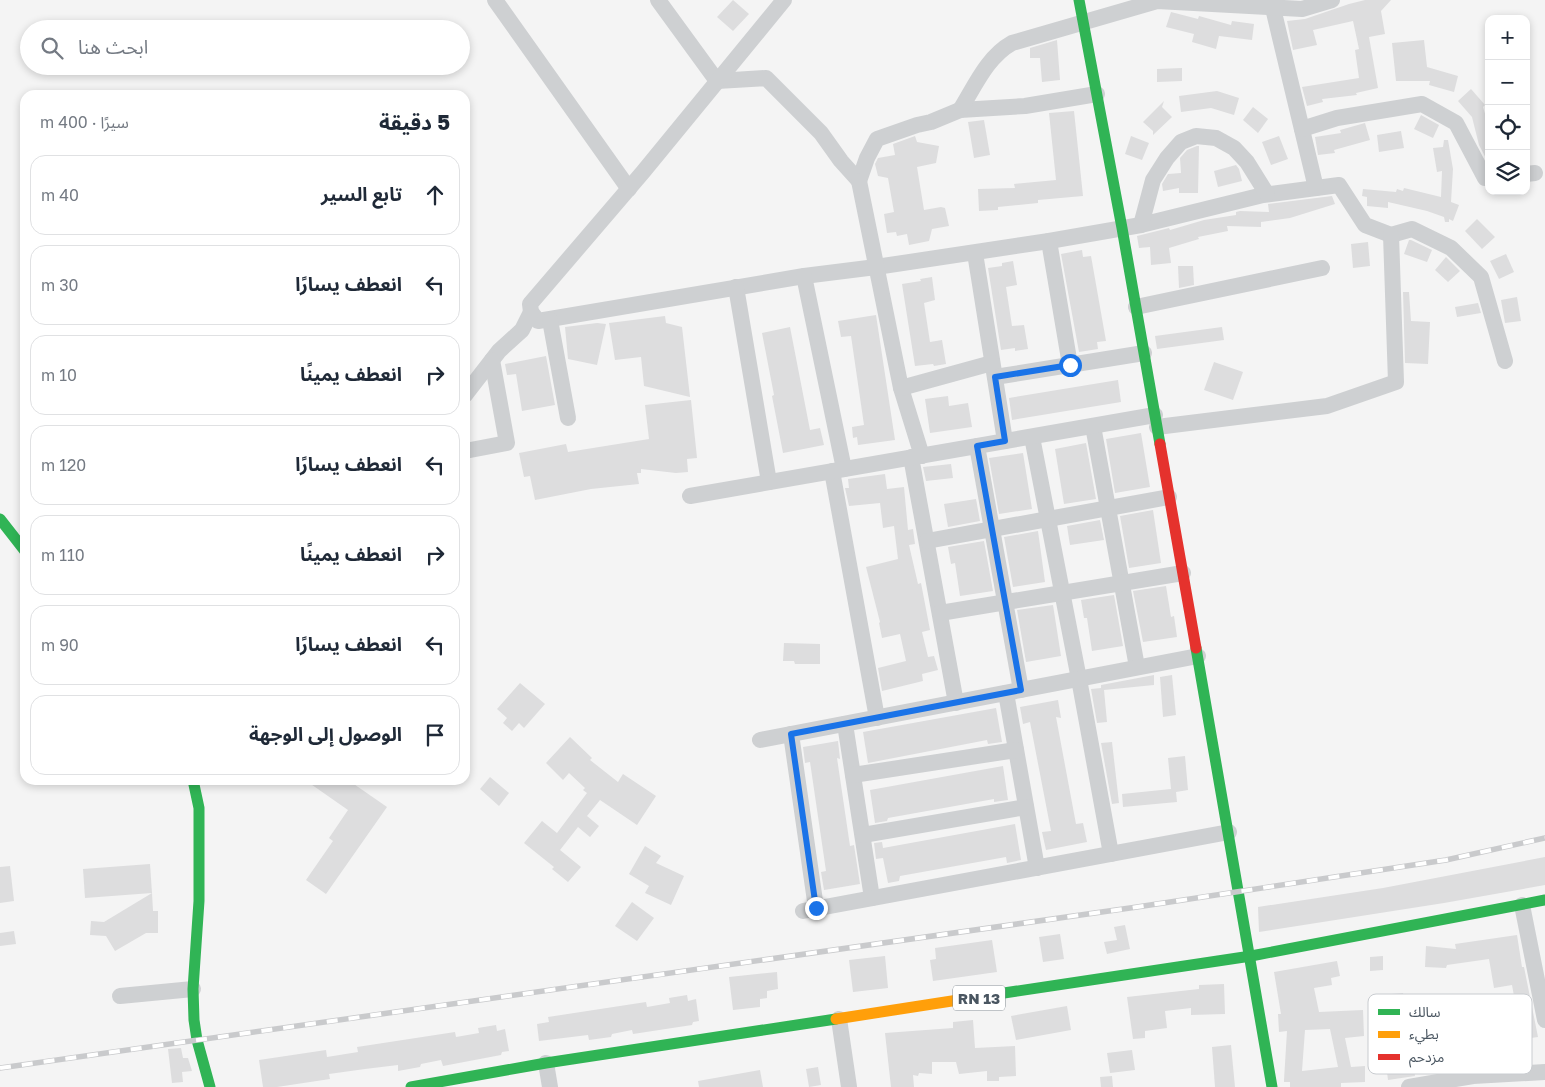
<!DOCTYPE html>
<html lang="ar">
<meta charset="utf-8">
<style>
:root{--surface:#fff;--page:#f6f6f7;--text:#1f2937;--muted:#747a83;--line:#e0e1e3}
body{margin:0;font-family:"Golos Text","Noto Sans Arabic",sans-serif;background:var(--page);color:var(--text);direction:rtl}
.controls{position:absolute;right:15px;top:15px;display:grid;overflow:hidden;border-radius:10px;box-shadow:0 2px 8px #0003}
.controls button{width:45px;height:45px;display:grid;place-items:center;padding:0;border:0;border-bottom:1px solid var(--line);background:var(--surface);color:var(--text);font:25px sans-serif}
.stop{position:absolute;width:15px;height:15px;margin:-11px;border:4px solid #1a73e8;border-radius:50%;background:#fff}
.stop.end{background:#1a73e8;border-color:#fff;box-shadow:0 1px 5px #0008}
.list{margin:0;padding:0;list-style:none}
h2{display:flex;justify-content:space-between;align-items:center;height:65px;margin:0;padding:0 20px;font-size:21px}
h2 small{font-size:16px;font-weight:400;color:var(--muted)}
.list li{display:grid;grid-template-columns:32px 1fr auto;gap:15px;align-items:center;box-sizing:border-box;height:80px;margin:0 10px 10px;padding:0 10px;border:1px solid var(--line);border-radius:15px}
.list b{display:block;font-size:19px;white-space:nowrap}
.list em{font-size:16px;font-style:normal;color:var(--muted)}
.icon{flex:none;width:28px;height:28px;fill:none;stroke:currentColor;stroke-width:2;stroke-linecap:round;stroke-linejoin:round}
.map{position:relative;flex:none;width:1545px;height:1087px;overflow:hidden;direction:ltr}
.search{position:absolute;background:var(--surface);box-shadow:0 2px 8px #0003;left:20px;top:20px;width:450px;height:55px;display:flex;align-items:center;gap:12px;box-sizing:border-box;padding:0 18px;border-radius:28px;color:var(--muted);font-size:19px}
.panel{position:absolute;background:var(--surface);box-shadow:0 2px 8px #0003;left:20px;top:90px;width:450px;height:695px;border-radius:15px;direction:rtl}
.map>svg:first-child{display:block}
.building{fill:#ddddde;fill-rule:evenodd}
.lines{fill:none;stroke-linecap:round;stroke-linejoin:round}
.street{stroke:#ced0d2;stroke-width:16}
.fast{stroke:#30b455;stroke-width:11}
.slow{stroke:#ff9f0a;stroke-width:11}
.jam{stroke:#e5322d;stroke-width:11}
.rail-casing{stroke:#c9cacc;stroke-width:5.5}
.rail{stroke:#fff;stroke-width:4;stroke-dasharray:11;stroke-linecap:butt}
.route{stroke:#1a73e8;stroke-width:6}
.labels{text-anchor:middle;dominant-baseline:central;stroke-width:4.5;stroke-linejoin:round;paint-order:stroke}
.shield{fill:#fff;stroke:#808990;stroke-width:1}
.shield-label{font-size:15px;font-weight:bold;fill:#4a5661}
.key{fill:#fff;stroke:#c9ccd0;stroke-width:1}
.key-label{font-size:14px;fill:#4a5661}
</style>
<div class="map">
<svg width="1545" height="1087" viewBox="0 0 1545 1087">
<rect width="100%" height="100%" fill="#f4f4f4"/>
<g class="building">
<path d="M733,0L749,14L733,31L717,17Z"/>
<path d="M1365,0H1391L1381,11L1385,34L1369,37L1378,88L1356,93L1357,95L1322,99L1323,102L1307,106L1302,87L1359,78L1355,50L1359,49L1353,21L1313,30L1317,45L1293,50L1287,21L1305,19L1349,4Z"/>
<path d="M1171,12L1198,19L1199,16L1231,25L1232,21L1254,24L1252,40L1219,36L1216,49L1192,42L1194,34L1166,27Z"/>
<path d="M1057,40L1060,80L1042,82L1040,58H1030V48Z"/>
<path d="M1424,40L1427,67L1458,76L1454,92L1429,85L1430,81H1396L1392,43Z"/>
<path d="M1182,68V81L1157,82V69Z"/>
<path d="M1471,89L1485,105L1483,107L1489,127V164L1479,145L1472,117L1458,101Z"/>
<path d="M1217,91L1239,98L1234,115L1211,108L1181,112L1179,96Z"/>
<path d="M1164,101L1162,107L1172,117L1153,135V131L1143,122Z"/>
<path d="M1253,107L1268,119L1258,133L1243,120Z"/>
<path d="M1074,111L1083,196L1038,200V203L998,207V210L979,211L978,189L1015,188L1014,184L1056,180L1049,113Z"/>
<path d="M1421,115L1439,125L1433,138L1414,129Z"/>
<path d="M984,120L990,155L974,158L968,122Z"/>
<path d="M1365,123L1370,140L1334,150L1335,153L1318,155L1315,137L1341,133L1340,130Z"/>
<path d="M1401,131L1404,148L1379,152L1377,135Z"/>
<path d="M915,136L917,142L939,146L936,163L917,167L924,210L941,207L945,208L949,226L932,229L929,241L909,245L907,234L897,236L896,232L887,233L884,214L894,212L888,178L878,176L875,164L878,158L895,155L893,144Z"/>
<path d="M1131,136L1149,143L1142,160L1125,154Z"/>
<path d="M1279,136L1288,159L1271,165L1262,142Z"/>
<path d="M1444,140H1448L1453,169L1451,202L1459,205L1453,221L1449,219V222H1445L1444,217L1427,211L1388,202V208L1367,206V197L1362,196L1363,189L1396,192L1397,189L1403,191L1404,188L1441,197L1442,171L1437,172L1433,148L1443,147Z"/>
<path d="M1197,146H1199L1198,193H1179V188L1163,191L1162,184L1168,174L1181,173L1180,158L1187,150Z"/>
<path d="M1236,165L1239,169L1242,181L1218,187L1214,171Z"/>
<path d="M1332,196L1335,204L1290,218L1261,222V227L1227,226L1228,231L1198,237L1199,239L1169,248L1171,263L1151,265L1150,247L1139,248L1137,236L1169,228L1170,230L1204,220L1236,215V212L1240,211L1269,212L1268,204Z"/>
<path d="M1477,219L1495,237L1482,249L1465,231Z"/>
<path d="M1409,240H1411L1432,250L1427,262L1404,254Z"/>
<path d="M1368,242L1370,266L1353,268L1351,244Z"/>
<path d="M1082,250L1083,257L1091,256L1106,341L1097,342L1098,349L1079,352L1061,254Z"/>
<path d="M1506,254L1514,272L1499,279L1490,261Z"/>
<path d="M1446,257L1460,271L1448,282L1435,270Z"/>
<path d="M1013,261L1017,285L1006,287L1012,326L1024,325L1028,349L1015,351V348L1001,350L988,268L1002,266V263Z"/>
<path d="M1178,266H1193L1194,285L1179,288Z"/>
<path d="M932,277L935,300L924,303L930,342L942,340L946,364L934,366L933,364L915,366L902,284L921,281L920,279Z"/>
<path d="M1403,292H1409L1411,321L1430,322L1428,364L1405,363Z"/>
<path d="M1517,297L1521,321L1505,323L1501,300Z"/>
<path d="M1478,303L1481,313L1457,317L1455,307Z"/>
<path d="M876,315L895,440L858,445L857,437L853,438L852,427L864,425L851,336L841,337L838,321Z"/>
<path d="M665,316L666,323L682,327L690,397L644,386L641,357L615,360L609,323Z"/>
<path d="M597,323L606,324L597,365L568,359L565,327Z"/>
<path d="M790,327L810,430L820,428L824,445L783,453L772,396L774,395L762,333Z"/>
<path d="M1222,327L1224,340L1157,349L1155,336Z"/>
<path d="M546,356L555,405L522,411L516,374L507,375L505,364Z"/>
<path d="M1214,362L1243,372L1233,400L1204,390Z"/>
<path d="M1118,380L1121,402L1012,420L1009,398Z"/>
<path d="M948,396L949,406L968,403L972,427L930,433L925,399Z"/>
<path d="M691,400L697,458L687,459L688,472L676,473L641,469V473H637L639,484L591,489L535,500L530,476L524,477L519,453L566,444L568,452L649,439L645,405Z"/>
<path d="M1141,433L1150,487L1115,493L1106,439Z"/>
<path d="M1086,443L1096,499L1064,504L1055,449Z"/>
<path d="M1023,453L1032,509L999,514L989,458Z"/>
<path d="M951,464L953,478L926,481L923,467Z"/>
<path d="M885,474L887,489L904,487L908,530L913,529L915,544L909,545L918,584L921,583L930,630L922,632L928,657L934,656L938,670L922,674L923,681L882,691L878,668L906,661L900,634L882,638L879,623L880,622L866,567L898,559L894,526L883,528L880,503L849,506L845,488H849L848,479Z"/>
<path d="M976,499L980,521L948,527L944,504Z"/>
<path d="M1153,510L1161,563L1129,568L1120,516Z"/>
<path d="M1100,520L1104,540L1070,545L1067,526Z"/>
<path d="M1038,531L1045,582L1013,587L1004,537Z"/>
<path d="M984,541L993,591L960,596L955,563L951,564L948,547Z"/>
<path d="M1166,586L1171,617L1174,616L1177,637L1143,642L1133,591Z"/>
<path d="M1114,595L1123,646L1092,651L1087,618H1084L1081,600Z"/>
<path d="M1053,605L1061,656L1026,662L1017,610Z"/>
<path d="M784,643L820,644V664H795L794,661H783Z"/>
<path d="M1154,675V685L1104,690L1107,722L1097,723L1091,689L1101,688V685Z"/>
<path d="M1172,675L1176,715L1163,717L1160,677Z"/>
<path d="M520,683L545,704L524,728L519,723L512,731L503,723L507,718L497,709Z"/>
<path d="M1058,700L1061,718L1056,717L1076,824L1083,823L1087,842L1046,850L1042,832L1051,831L1030,722L1023,724L1020,707Z"/>
<path d="M996,708L1002,742L988,744L987,740L868,763L863,732Z"/>
<path d="M570,737L592,758L590,760L618,782L623,774L656,796L637,825L600,800L587,816L599,826L590,837L578,827L560,850L581,867L568,882L552,869L554,867L524,843L542,821L557,833L587,793L583,790L585,788L569,773L563,780L546,763Z"/>
<path d="M838,741L840,759L837,758L850,846L854,845L860,884L824,890L821,872L826,871L810,762L805,763L803,747Z"/>
<path d="M1112,742L1119,803L1112,804L1101,743Z"/>
<path d="M1185,756L1188,790L1176,792L1177,802L1123,807L1122,794L1171,789L1168,758Z"/>
<path d="M1003,766L1008,800L994,802V799L888,818L887,821L875,823L870,790Z"/>
<path d="M490,777L509,793L499,806L480,789Z"/>
<path d="M305,780H348L387,807L326,894L306,880L333,841L329,838L348,810Z"/>
<path d="M1015,824L1021,860L1007,863L1006,857L900,876L899,881L888,883L883,858L876,859L874,843L882,842L883,848Z"/>
<path d="M645,846L661,856L656,863L684,876L671,905L645,893L649,886L629,874Z"/>
<path d="M1545,857V885L1444,903L1259,932L1258,907L1383,888Z"/>
<path d="M150,864L152,893L85,898L83,869Z"/>
<path d="M10,866L14,901L0,903V867Z"/>
<path d="M152,893L153,911H158V933H146L115,951L106,936L90,935L91,921L104,922Z"/>
<path d="M632,902L654,918L637,941L615,926Z"/>
<path d="M1125,925L1130,949L1107,954L1104,942L1117,940L1114,927Z"/>
<path d="M14,931L16,944L0,946V933Z"/>
<path d="M1060,934L1064,959L1043,962L1039,937Z"/>
<path d="M1517,935L1522,967H1524L1538,1037L1517,1040L1518,1060L1496,1062L1492,1025L1522,1021L1521,995L1514,996L1512,985L1494,988L1489,959L1447,965L1446,968L1425,967L1426,946L1456,949L1455,944Z"/>
<path d="M992,940L997,972L933,981L930,960L936,959L935,948Z"/>
<path d="M885,956L888,988L853,992L849,960Z"/>
<path d="M1383,956V970L1370,971V957Z"/>
<path d="M1337,961L1340,976L1331,978L1332,985L1314,988L1319,1012L1363,1010L1364,1036L1345,1038L1351,1067L1365,1066V1082L1341,1083V1087H1290V1082H1284V1080L1287,1031L1279,1032L1278,1014H1281L1274,972ZM1330,1029L1338,1067L1302,1071L1305,1030Z"/>
<path d="M777,972L778,989L767,991V998L760,999V1007L733,1010L729,977Z"/>
<path d="M1224,984L1225,1014L1191,1015V1008L1165,1011L1167,1028L1145,1031V1038L1133,1039L1127,997L1199,989V985Z"/>
<path d="M1403,993L1405,1013L1382,1016L1380,995Z"/>
<path d="M687,995L688,1001L696,999L699,1021L693,1022L692,1025L633,1034L632,1030L612,1034L611,1037L589,1040L588,1035L539,1041L537,1024L549,1022L548,1017L646,1002L647,1007L670,1003L669,998Z"/>
<path d="M1067,1006L1071,1030L1016,1040L1011,1016Z"/>
<path d="M973,1020L975,1048L1015,1046L1016,1076L999,1077V1081H987V1071L959,1074L956,1062H932V1074L919,1073L918,1076L913,1075L914,1087H891L885,1033L953,1028V1022Z"/>
<path d="M496,1025L497,1031L505,1029L509,1051L502,1052L501,1055L443,1066L441,1060L421,1064L420,1067L398,1071V1065L365,1069L329,1074L330,1079L277,1087H263L259,1060L326,1050L327,1057L358,1052L357,1047L455,1032L456,1037L479,1033L478,1028Z"/>
<path d="M1410,1039L1415,1076L1388,1080L1385,1057L1400,1055L1399,1040Z"/>
<path d="M1231,1045L1235,1087H1215L1212,1047Z"/>
<path d="M181,1048L183,1058H188L192,1071L182,1072L183,1082L172,1083L168,1049Z"/>
<path d="M1132,1050L1135,1070L1110,1073L1107,1053Z"/>
<path d="M818,1067L821,1085L809,1087L806,1069Z"/>
<path d="M760,1070L763,1087H699L698,1081Z"/>
<path d="M1112,1076L1113,1087H1101L1100,1077Z"/>
</g>
<g class="lines">
<g class="street">
<path d="M495,0L629,189"/>
<path d="M658,0L717,81L766,78L821,133L841,161L859,181L867,158L877,139L917,125L931,122L960,110L1025,106L1097,94"/>
<path d="M784,0L643,172L530,304L531,312L538,321L804,276L876,267L1049,241L1141,225L1263,195L1339,185L1365,225L1391,235L1412,229L1451,248L1481,277L1505,361"/>
<path d="M1271,0L1316,188"/>
<path d="M960,110C975,86 987,57 1012,43L1157,1L1302,9L1332,0"/>
<path d="M1302,129L1337,118L1422,104L1456,123L1485,178H1489"/>
<path d="M1526,174L1535,173"/>
<path d="M859,181L901,388L922,456"/>
<path d="M1141,225L1153,180L1167,158L1181,142L1196,136L1216,138L1234,148L1247,162L1267,194"/>
<path d="M1049,241L1070,365"/>
<path d="M975,253L1005,441"/>
<path d="M804,276L844,469"/>
<path d="M736,287L769,482"/>
<path d="M1136,307L1322,268"/>
<path d="M550,320L568,418"/>
<path d="M995,377L1144,353"/>
<path d="M901,388L992,363"/>
<path d="M465,395L499,351L522,330L531,312"/>
<path d="M1093,426L1137,667"/>
<path d="M1157,427L1327,406L1396,382L1391,235"/>
<path d="M1032,437L1079,679L1111,854"/>
<path d="M977,446L1021,690"/>
<path d="M465,451L507,443L492,360"/>
<path d="M911,457L956,703"/>
<path d="M832,471L877,718"/>
<path d="M690,496L1155,415"/>
<path d="M927,541L1169,497"/>
<path d="M940,613L1183,573"/>
<path d="M1006,693L1037,868"/>
<path d="M845,724L872,898"/>
<path d="M791,734L816,908"/>
<path d="M760,740L1198,656"/>
<path d="M853,775L1016,750"/>
<path d="M863,835L1026,807"/>
<path d="M1522,905L1545,1020"/>
<path d="M803,911L1229,832"/>
<path d="M120,996L193,989"/>
<path d="M839,1019L849,1087"/>
<path d="M546,1063L550,1087"/>
<path d="M1409,1087L1473,1076L1545,1072"/>
</g>
<g class="fast">
<path d="M1079,0L1122,228L1160,444"/>
<path d="M0,519L25,551"/>
<path d="M1196,648L1272,1087"/>
<path d="M193,780L199,808V901L193,989L194,1020L197,1040L210,1087"/>
<path d="M984,996L1251,956L1545,900"/>
<path d="M411,1087L546,1063L836,1019"/>
</g>
<path class="slow" d="M836,1019L984,996"/>
<path class="jam" d="M1160,444L1196,648"/>
<g class="rail-casing">
<path id="rail" d="M0,1068L1137,907L1446,860L1545,838"/>
</g>
<use href="#rail" class="rail"/>
</g>
<g class="lines">
<path class="route" d="M816,908L791,734L1021,690L977,446L1005,441L995,377L1070,365"/>
</g>
<g class="labels">
<rect class="shield" x="953" y="985.5" width="52" height="25" rx="4"/>
<g class="shield-label">
<text x="979" y="998">RN 13</text>
</g>
</g>
<rect x="1368" y="994" width="164" height="80" rx="8" class="key"/>
<rect x="1378" y="1009" width="22" height="6" fill="#30b455"/>
<rect x="1378" y="1031" width="22" height="7" fill="#ff9f0a"/>
<rect x="1378" y="1054" width="22" height="6" fill="#e5322d"/>
<g class="key-label">
<text x="1409" y="1017">سالك</text>
<text x="1409" y="1039">بطيء</text>
<text x="1409" y="1062">مزدحم</text>
</g>
</svg>
<div class="controls">
<button>+</button>
<button>−</button>
<button><svg class="icon" aria-label="locate" viewBox="0 0 24 24"><circle cx="12" cy="12" r="6"/><path d="M12 2v4M12 18v4M2 12h4M18 12h4"/></svg></button>
<button><svg class="icon" aria-label="layers" viewBox="0 0 24 24"><path d="M12 4l9 5-9 5-9-5zM3 14l9 5 9-5"/></svg></button>
</div>
<div class="stop" style="left:1070px;top:365px"></div>
<div class="stop end" style="left:816px;top:908px"></div>
<div class="search"><svg class="icon" aria-label="search" viewBox="0 0 24 24"><circle cx="10" cy="10" r="6"/><path d="M15 15l6 6"/></svg>ابحث هنا</div>
<section class="panel">
<h2>5 دقيقة<small>سيرًا · 400 m</small></h2>
<ul class="list">
<li><svg class="icon" aria-label="ahead" viewBox="0 0 24 24"><path d="M12 20V5M6 11l6-6 6 6"/></svg><div><b>تابع السير</b></div><em>40 m</em></li>
<li><svg class="icon" aria-label="left" viewBox="0 0 24 24"><path d="M17 20v-9H6M10 6l-5 5 5 5"/></svg><div><b>انعطف يسارًا</b></div><em>30 m</em></li>
<li><svg class="icon" aria-label="right" viewBox="0 0 24 24"><path d="M7 20v-9h11M14 6l5 5-5 5"/></svg><div><b>انعطف يمينًا</b></div><em>10 m</em></li>
<li><svg class="icon" aria-label="left" viewBox="0 0 24 24"><path d="M17 20v-9H6M10 6l-5 5 5 5"/></svg><div><b>انعطف يسارًا</b></div><em>120 m</em></li>
<li><svg class="icon" aria-label="right" viewBox="0 0 24 24"><path d="M7 20v-9h11M14 6l5 5-5 5"/></svg><div><b>انعطف يمينًا</b></div><em>110 m</em></li>
<li><svg class="icon" aria-label="left" viewBox="0 0 24 24"><path d="M17 20v-9H6M10 6l-5 5 5 5"/></svg><div><b>انعطف يسارًا</b></div><em>90 m</em></li>
<li><svg class="icon" aria-label="arrive" viewBox="0 0 24 24"><path d="M6 21V4h12l-3 4 3 4H6"/></svg><div><b>الوصول إلى الوجهة</b></div></li>
</ul>
</section>
</div>
